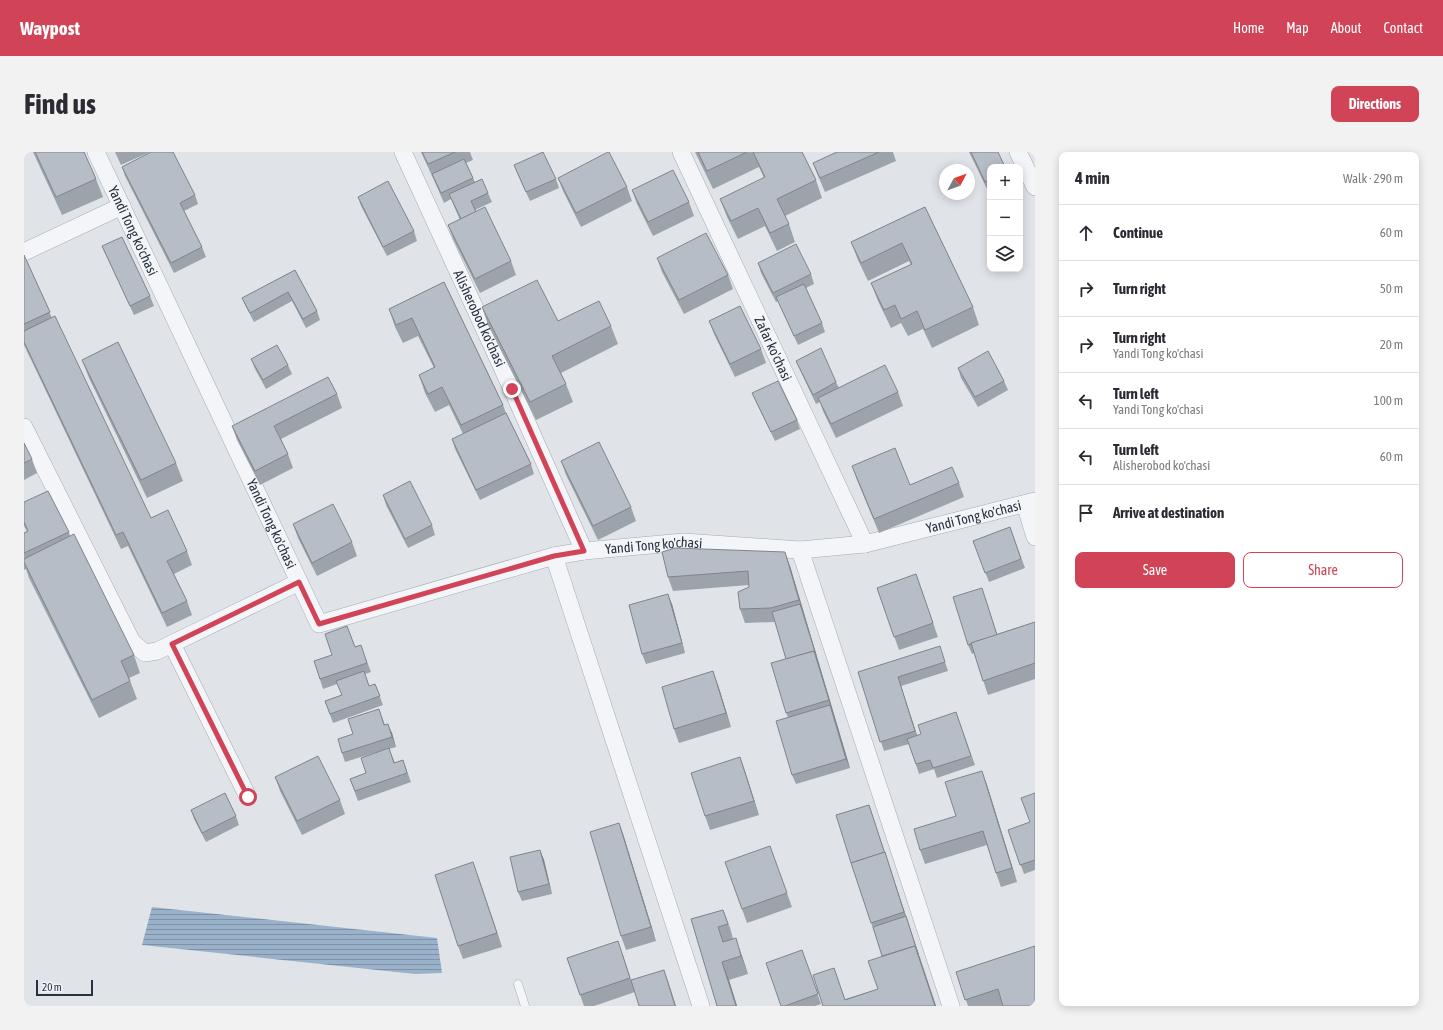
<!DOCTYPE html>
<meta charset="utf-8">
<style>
:root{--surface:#fff;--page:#f2f2f3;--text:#2b2b33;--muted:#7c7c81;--line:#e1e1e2;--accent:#d14357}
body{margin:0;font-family:"Asap Condensed",sans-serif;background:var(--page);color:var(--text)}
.controls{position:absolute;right:12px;top:12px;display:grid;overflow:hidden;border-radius:8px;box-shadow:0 2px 10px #0003}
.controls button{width:36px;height:36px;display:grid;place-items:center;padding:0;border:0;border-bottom:1px solid var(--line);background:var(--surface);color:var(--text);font:20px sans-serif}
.compass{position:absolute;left:915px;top:12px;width:36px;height:36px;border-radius:50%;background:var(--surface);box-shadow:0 2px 10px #0003;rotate:49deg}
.scale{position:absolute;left:12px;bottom:10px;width:57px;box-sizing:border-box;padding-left:4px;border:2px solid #283141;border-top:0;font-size:11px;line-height:14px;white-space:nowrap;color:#283141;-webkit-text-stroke:3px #f0f3f7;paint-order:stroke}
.stop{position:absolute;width:12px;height:12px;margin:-9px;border:3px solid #d14357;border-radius:50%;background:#fff}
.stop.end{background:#d14357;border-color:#fff;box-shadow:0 1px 4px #0008}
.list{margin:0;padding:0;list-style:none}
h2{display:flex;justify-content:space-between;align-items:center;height:52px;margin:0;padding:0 16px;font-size:17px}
h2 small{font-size:13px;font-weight:400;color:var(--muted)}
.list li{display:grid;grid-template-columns:26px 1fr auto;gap:12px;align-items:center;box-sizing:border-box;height:56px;padding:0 16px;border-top:1px solid var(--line)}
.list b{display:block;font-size:15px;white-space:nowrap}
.list p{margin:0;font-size:13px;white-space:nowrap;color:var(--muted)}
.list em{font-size:13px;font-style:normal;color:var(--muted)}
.actions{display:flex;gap:8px;padding:12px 16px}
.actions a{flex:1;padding:9px 0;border:1px solid var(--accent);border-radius:8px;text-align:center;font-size:14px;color:var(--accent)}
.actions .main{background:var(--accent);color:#fff}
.icon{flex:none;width:22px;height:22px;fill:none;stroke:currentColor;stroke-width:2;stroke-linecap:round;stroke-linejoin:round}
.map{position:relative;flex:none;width:1011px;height:854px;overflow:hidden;border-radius:8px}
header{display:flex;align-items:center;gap:24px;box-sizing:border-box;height:56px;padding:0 20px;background:var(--accent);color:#fff}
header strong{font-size:19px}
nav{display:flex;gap:22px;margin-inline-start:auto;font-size:14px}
.intro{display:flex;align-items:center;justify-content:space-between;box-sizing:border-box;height:96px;padding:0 24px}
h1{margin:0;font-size:28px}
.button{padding:10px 18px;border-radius:8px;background:var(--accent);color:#fff;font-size:14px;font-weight:700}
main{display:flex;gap:24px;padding:0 24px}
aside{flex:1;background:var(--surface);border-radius:8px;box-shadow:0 2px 10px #0003}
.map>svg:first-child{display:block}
.water{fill:url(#water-rules)}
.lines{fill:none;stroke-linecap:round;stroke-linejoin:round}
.service-casing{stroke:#a5abb3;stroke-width:9}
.minor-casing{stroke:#a5abb3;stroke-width:18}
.service{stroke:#f3f5f8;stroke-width:8}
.minor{stroke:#f3f5f8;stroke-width:17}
.wall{fill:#9da3aa}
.shaded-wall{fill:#80848b}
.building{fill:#b7bdc6;stroke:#80848b}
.route{stroke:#d14357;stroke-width:5}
.labels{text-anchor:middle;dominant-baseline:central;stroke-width:3.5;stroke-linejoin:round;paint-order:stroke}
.street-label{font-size:14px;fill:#283141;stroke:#f0f3f7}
</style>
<header>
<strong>Waypost</strong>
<nav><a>Home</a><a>Map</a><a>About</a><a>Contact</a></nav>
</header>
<div class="intro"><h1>Find us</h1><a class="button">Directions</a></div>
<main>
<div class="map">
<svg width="1011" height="854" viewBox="0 0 1011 854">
<defs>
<pattern id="water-rules" width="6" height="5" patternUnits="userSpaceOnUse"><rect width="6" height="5" fill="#9ab1ca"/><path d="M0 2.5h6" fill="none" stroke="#7e91a6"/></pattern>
</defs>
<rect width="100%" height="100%" fill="#e0e4e9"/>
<path class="water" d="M128,755L413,786L418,821L391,822L118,793Z"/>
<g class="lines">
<g class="service-casing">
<path id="service" d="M494,832L501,854"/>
</g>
<g class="minor-casing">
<g id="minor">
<path id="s1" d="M72,0L295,472L530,404L560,399L660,390L776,398L841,392L1011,349"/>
<path id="s2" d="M379,0L488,237L560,399"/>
<path id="s3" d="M657,0L841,392"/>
<path d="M994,0L1011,35"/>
<path d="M0,100L98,54"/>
<path d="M0,275L108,490L121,501L133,499L275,430"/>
<path d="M1001,352L1011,385"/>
<path d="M776,398L927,854"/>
<path d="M530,404L677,854"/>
<path d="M148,492L224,645"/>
</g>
</g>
<use href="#service" class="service"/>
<use href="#minor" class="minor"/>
</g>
<g class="wall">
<path d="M9,0H60L72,27L79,45L38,63Z"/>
<path d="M91,0H126L97,13Z"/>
<path d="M397,0H446L449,8L442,11L451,30L464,41L468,50L451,58L487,109L492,123L456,141L429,87L424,73L436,68L427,47L420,51L409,26Z"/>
<path d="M671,0H778L792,28L798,46L761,64L765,72L771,90L753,99L741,74L714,87L703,65L696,47L740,26L735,15L689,37Z"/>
<path d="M813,0H869L872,9L801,40L794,24L789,11Z"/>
<path d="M945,0H974L966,15V43Z"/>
<path d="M490,13L532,27L535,36L506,49L494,23Z"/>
<path d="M98,15L171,43L174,52L160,59L178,95L182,105L150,121L101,24Z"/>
<path d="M534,26L603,35L608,49L557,75L539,39Z"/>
<path d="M608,38L665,50L670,64L629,84L613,52Z"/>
<path d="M334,45L390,79L393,89L363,104L337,54Z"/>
<path d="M901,55L949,155L955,173L908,196L899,177L884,184L877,171L867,176L854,149L847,131L887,113L885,109L844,129L834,108L827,90Z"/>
<path d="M78,94L126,144L130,154L110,163L82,103Z"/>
<path d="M0,103L28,166L127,366L163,399L168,413L150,422L163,449L168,463L143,475L104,394L97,397L0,193Z"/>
<path d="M633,106L704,123L709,137L660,162L638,120Z"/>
<path d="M734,111L787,122L790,132L782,136L798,171L801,180L774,193L754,149L752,150L737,121Z"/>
<path d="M271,118L293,159L296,168L282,176L268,149L230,170L222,155L218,146Z"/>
<path d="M420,130L479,253L482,261L507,312L510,322L456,348L431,297L428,287L439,282L425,253L411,260L401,241L395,223L410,216L394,184L379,191L371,175L365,157Z"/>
<path d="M458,155L534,169L587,174L594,192L537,221L542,232L549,250L512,268L464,173Z"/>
<path d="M685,169L737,197L742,211L711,225L690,182Z"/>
<path d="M227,207L264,213L268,222L242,237L231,217Z"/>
<path d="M58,208L152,311L159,329L123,346L65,226Z"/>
<path d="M772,209L812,230L815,236L874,240L879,254L812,286L799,259L796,250L792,252L776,218Z"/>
<path d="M934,216L980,229L984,238L954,255L937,226Z"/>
<path d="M728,241L773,268L776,277L751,289L732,250Z"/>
<path d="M313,242L318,256L257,287L264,302L269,316L236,333L213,288L208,274Z"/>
<path d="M0,291L8,307L13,321L0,328Z"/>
<path d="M537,309L607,355L612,369L574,388L542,323Z"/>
<path d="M828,314L886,333L935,331L940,345L855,381L833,328Z"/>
<path d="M359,343L408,373L411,383L384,396L362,353Z"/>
<path d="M0,350L45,380L46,384L110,503L116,521L105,526L113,547L75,566L5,426L2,417L0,418V381L3,379L0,374Z"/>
<path d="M269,372L328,390L333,404L293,424L274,386Z"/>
<path d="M986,375L1001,416L965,430L949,389Z"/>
<path d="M766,414L826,616L772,632L768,623L764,565L762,561V507L751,470L721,471L716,457L725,435V433L649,439L644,425Z"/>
<path d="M892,422L914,485L875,498L853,436Z"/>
<path d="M961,445L973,482L1011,470V527L964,543L950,501L948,502L944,493Z"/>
<path d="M648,452L661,501L622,512L618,502Z"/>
<path d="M331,495L340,502L347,520L341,522L345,534L351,532L359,553L309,571L301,549L318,543L313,532L299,537L290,509Z"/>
<path d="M919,504L924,519L877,534L893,584L897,582L932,560L951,613L913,626L910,617L895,622L885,592L860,599L834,520Z"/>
<path d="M694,533L707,575L655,591L650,577Z"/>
<path d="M355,557L361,573L368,581L372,595L365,597L371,611L379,608L387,630L334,649L326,627L342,621L353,600L321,610L318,601L329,582Z"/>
<path d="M716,605L735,663L686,678L681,664Z"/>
<path d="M251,625L316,648L321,662L278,683L256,639Z"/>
<path d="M963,633L993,730L977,735L972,721L963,693L901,712L896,698L932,664Z"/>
<path d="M1011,641V718L1000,722L984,678L1006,670Z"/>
<path d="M845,653L912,854H799L810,816L821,847L854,837L858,804L812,663Z"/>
<path d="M167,658L212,664L215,673L182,690L170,667Z"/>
<path d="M595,671L600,685L632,789L602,798L597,784Z"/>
<path d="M746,694L768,755L723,771L718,757Z"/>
<path d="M516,698L520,708L528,742L498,749L494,740Z"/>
<path d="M454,724L478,795L439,807L434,794Z"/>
<path d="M699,758L709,787L718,804L724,822L705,828L713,854H693L667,767Z"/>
<path d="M1011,794V854H944L932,820Z"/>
<path d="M778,798L797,852L791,854H757Z"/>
<path d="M599,803L611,840L570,854H560L543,806Z"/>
</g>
<g class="shaded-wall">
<path d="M761,400L766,414L826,616L822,607L790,499Z"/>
<path d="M644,442L648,452L661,501L658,491Z"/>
<path d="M689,519L694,533L707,575L702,561Z"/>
<path d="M874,525L877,534L895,589L891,579Z"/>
<path d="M364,572L368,581L372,595L368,585Z"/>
<path d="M716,605L721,619L735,663L730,649Z"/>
<path d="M958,619L963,633L993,730L988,716Z"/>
<path d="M845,653L912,854H911Z"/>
<path d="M595,671L600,685L632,789L627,775Z"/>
<path d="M516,698L520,708L528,742L525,732Z"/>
<path d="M449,710L454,724L478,795L473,781Z"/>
<path d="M699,758L706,776L710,790L704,772Z"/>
<path d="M712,786L724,822L717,804Z"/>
<path d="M698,810L705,828L713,854H712Z"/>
<path d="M640,818L645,832L652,854H651Z"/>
</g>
<g class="building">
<path d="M11,0H60L72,27L32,45Z"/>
<path d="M127,0H149L171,43L156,51L178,95L147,111L98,15Z"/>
<path d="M398,0H431L404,12Z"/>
<path d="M519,0L532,27L502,40L490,13Z"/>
<path d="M584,0H585L603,35L552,61L534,26Z"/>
<path d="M674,0H723L683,19Z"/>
<path d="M729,0H778L792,28L753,47L765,72L746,81L734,56L707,69L696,47L741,25Z"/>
<path d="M813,0H855L796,26L789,11Z"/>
<path d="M947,0H974L981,15H966V28L961,30Z"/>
<path d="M440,7L449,26L417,41L408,22Z"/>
<path d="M649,18L665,50L624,70L608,38Z"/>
<path d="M458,27L464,41L447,49L452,60L437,67L425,42Z"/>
<path d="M364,29L390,79L359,95L334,45Z"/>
<path d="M461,55L487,109L451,127L424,73Z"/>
<path d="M901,55L949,155L901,178L893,159L877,167L871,153L860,158L847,131L888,112L878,91L837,111L827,90Z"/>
<path d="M682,81L704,123L655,148L633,106Z"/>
<path d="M98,85L126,144L106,154L78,94Z"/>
<path d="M772,92L787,122L749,141L734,111Z"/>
<path d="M0,103L26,160L0,172Z"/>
<path d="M271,118L293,159L279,167L264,140L226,161L218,146Z"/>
<path d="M513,128L534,169L575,149L587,174L528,204L542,232L506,250L458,155Z"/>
<path d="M420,130L479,253L437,273L418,235L404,242L395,223L411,215L388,166L372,173L365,157Z"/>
<path d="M780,132L798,171L770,184L752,145Z"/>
<path d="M716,154L737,197L706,212L685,169Z"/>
<path d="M31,164L127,366L144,358L163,399L143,409L163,449L138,461L99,380L92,383L0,190V179Z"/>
<path d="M94,190L152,311L117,328L58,208Z"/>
<path d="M253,193L264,213L239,228L227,207Z"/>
<path d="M797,196L812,230L789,243L772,209Z"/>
<path d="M964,199L980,229L951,245L934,216Z"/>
<path d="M861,213L874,240L807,272L794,246Z"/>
<path d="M304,225L313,242L250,274L264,302L231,319L208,274Z"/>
<path d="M754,229L773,268L747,280L728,241Z"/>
<path d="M482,261L507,312L452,338L428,287Z"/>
<path d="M575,290L607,355L569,374L537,309Z"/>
<path d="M0,291L8,307L0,311Z"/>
<path d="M871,296L886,333L928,315L935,331L850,367L828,314Z"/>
<path d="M386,329L408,373L381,387L359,343Z"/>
<path d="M24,339L45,380L0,401V381L4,379L0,370V350Z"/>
<path d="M309,352L328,390L288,411L269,372Z"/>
<path d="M986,375L997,407L961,421L949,389Z"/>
<path d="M50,382L110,503L97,509L106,529L68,548L0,410V407Z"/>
<path d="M651,396L761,400L775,448L747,456L716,457L714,440L725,435L724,419L644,425L638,400Z"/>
<path d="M892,422L909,471L870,485L853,436Z"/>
<path d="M958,436L973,483L947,491V492L944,493L929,445Z"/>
<path d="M644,442L658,491L618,502L605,453Z"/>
<path d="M776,452L792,503L790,499L762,507L748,460Z"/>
<path d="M1011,470V511L959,529L947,491Z"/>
<path d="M323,474L331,495L337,493L343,511L296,527L290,509L308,503L301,482Z"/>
<path d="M916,494L921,510L874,525L891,579L856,590L834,520Z"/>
<path d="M790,499L805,548L762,561L747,511Z"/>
<path d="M340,519L345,534L351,532L356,544L306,562L301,549L318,543L312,529Z"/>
<path d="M689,519L702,561L650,577L638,535Z"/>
<path d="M806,553L822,607L768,623L752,569Z"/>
<path d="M355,557L360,573L364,572L368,585L318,601L314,587L329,582L324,567Z"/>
<path d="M932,560L947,604L909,616L906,608L892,612L883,587L897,582L894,573Z"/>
<path d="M365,596L370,611L379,608L383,621L331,639L326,627L342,621L337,606Z"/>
<path d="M294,604L316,648L273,669L251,625Z"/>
<path d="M716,605L730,649L681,664L667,621Z"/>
<path d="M958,619L988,716L972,721L959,679L896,698L890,677L932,664L921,630Z"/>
<path d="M201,641L212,664L178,681L167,658Z"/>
<path d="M1011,641V708L996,713L984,678L1006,670L997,646Z"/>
<path d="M845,653L862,705L861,700L827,711L812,663Z"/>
<path d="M595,671L627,775L597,784L566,680Z"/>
<path d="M746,694L763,741L718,757L701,710Z"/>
<path d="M516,698L525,732L494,740L486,705Z"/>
<path d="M861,700L880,760L847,771L827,711Z"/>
<path d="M449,710L473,781L434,794L411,723Z"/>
<path d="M699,758L704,772L694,775L699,790L712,786L717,804L698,810L712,854H693L667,767Z"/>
<path d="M882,764L894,802L891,794L858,804L849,775Z"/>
<path d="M594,789L606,826L556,843L543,806Z"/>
<path d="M891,794L911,854H799L789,823L810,816L821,848L854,837L844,809Z"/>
<path d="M1011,794V854H979L974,837L941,848L932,820Z"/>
<path d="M778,798L794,842L761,854H757L742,811Z"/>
<path d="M640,818L651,854H615L607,828Z"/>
</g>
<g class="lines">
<path class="route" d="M224,645L148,492L275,430L295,472L530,404L560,399L488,237"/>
</g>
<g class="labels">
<g class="street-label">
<text stroke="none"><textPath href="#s1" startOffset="87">Yandi Tong ko'chasi</textPath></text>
<text stroke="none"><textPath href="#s2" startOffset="183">Alisherobod ko'chasi</textPath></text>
<text stroke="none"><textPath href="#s3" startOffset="217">Zafar ko'chasi</textPath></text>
<text stroke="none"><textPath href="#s1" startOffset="1191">Yandi Tong ko'chasi</textPath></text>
<text stroke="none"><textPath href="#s1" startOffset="411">Yandi Tong ko'chasi</textPath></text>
<text stroke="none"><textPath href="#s1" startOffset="867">Yandi Tong ko'chasi</textPath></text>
</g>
</g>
</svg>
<div class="controls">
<button>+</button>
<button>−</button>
<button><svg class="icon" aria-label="layers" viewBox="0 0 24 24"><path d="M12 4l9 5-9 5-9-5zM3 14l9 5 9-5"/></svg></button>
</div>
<svg class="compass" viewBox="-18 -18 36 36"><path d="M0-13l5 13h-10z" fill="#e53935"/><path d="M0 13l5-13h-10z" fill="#7c7c81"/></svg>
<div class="scale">20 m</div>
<div class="stop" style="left:224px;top:645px"></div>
<div class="stop end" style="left:488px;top:237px"></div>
</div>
<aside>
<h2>4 min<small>Walk · 290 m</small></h2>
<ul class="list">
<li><svg class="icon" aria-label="ahead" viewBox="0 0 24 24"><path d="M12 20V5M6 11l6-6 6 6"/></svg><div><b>Continue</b></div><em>60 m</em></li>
<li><svg class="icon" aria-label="right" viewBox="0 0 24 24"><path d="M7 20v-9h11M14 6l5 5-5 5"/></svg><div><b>Turn right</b></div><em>50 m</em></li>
<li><svg class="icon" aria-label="right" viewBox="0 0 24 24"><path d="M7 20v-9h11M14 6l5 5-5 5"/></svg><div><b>Turn right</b><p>Yandi Tong ko'chasi</p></div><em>20 m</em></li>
<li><svg class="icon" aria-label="left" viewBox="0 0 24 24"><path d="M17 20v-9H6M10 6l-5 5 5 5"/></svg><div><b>Turn left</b><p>Yandi Tong ko'chasi</p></div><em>100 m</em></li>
<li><svg class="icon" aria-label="left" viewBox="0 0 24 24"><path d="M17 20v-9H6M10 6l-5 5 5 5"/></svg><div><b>Turn left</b><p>Alisherobod ko'chasi</p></div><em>60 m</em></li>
<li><svg class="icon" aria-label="arrive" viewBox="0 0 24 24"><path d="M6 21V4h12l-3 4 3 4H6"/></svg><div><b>Arrive at destination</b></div></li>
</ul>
<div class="actions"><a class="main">Save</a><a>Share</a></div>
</aside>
</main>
